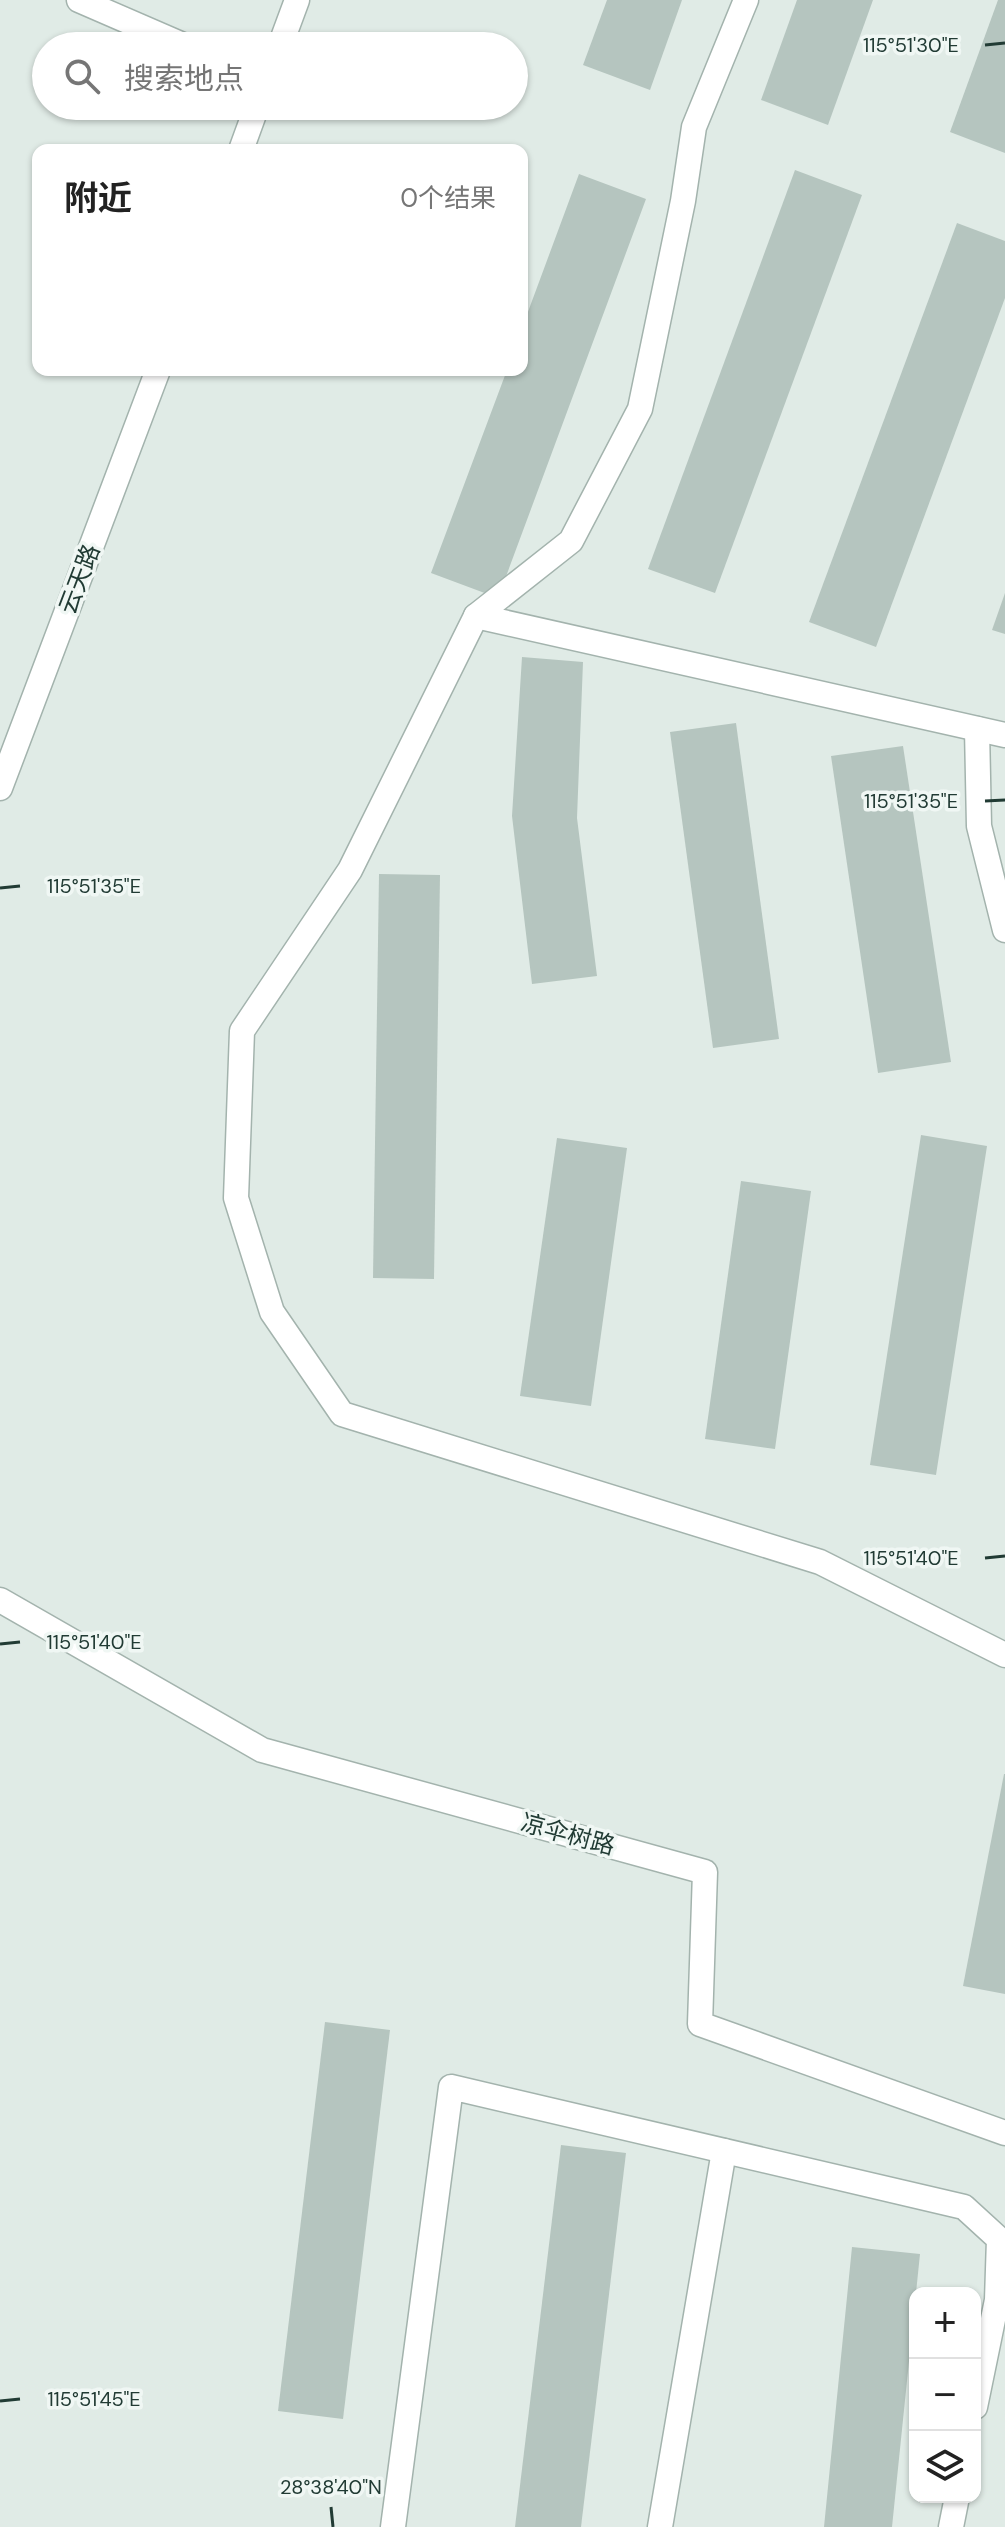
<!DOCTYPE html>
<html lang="zh">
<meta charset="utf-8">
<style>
:root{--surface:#fff;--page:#f6f6f6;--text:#222;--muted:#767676;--line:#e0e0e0}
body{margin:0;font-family:"DM Sans","Noto Sans SC",sans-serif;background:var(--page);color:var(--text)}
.controls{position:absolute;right:24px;bottom:24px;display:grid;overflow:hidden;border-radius:16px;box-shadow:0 2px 6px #0004}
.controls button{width:72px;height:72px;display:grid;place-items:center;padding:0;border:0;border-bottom:2px solid var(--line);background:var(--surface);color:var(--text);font:40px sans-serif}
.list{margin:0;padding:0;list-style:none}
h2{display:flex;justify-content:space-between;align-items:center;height:104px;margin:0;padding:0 32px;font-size:34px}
h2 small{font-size:26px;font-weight:400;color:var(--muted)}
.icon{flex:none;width:44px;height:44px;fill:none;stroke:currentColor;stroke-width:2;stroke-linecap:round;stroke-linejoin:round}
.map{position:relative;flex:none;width:1005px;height:2527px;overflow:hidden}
.search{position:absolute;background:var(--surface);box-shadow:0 2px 6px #0004;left:32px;top:32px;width:496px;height:88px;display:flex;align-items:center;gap:20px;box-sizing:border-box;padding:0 28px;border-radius:44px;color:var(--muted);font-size:30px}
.panel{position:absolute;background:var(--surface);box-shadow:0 2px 6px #0004;left:32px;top:144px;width:496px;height:232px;border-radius:16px}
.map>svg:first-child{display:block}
.building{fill:#b5c5bf}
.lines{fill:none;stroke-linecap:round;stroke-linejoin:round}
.minor-casing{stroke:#a3b3ad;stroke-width:27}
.minor{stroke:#fff;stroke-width:24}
.ticks{fill:none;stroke:#213b34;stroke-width:3}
.labels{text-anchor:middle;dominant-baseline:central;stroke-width:7;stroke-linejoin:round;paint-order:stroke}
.street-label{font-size:24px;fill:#213b34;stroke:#f0f7f4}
.ticks-label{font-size:20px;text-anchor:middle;fill:#213b34;stroke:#f0f7f4;stroke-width:7;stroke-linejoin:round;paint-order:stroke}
</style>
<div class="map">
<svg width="1005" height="2527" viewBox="0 0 1005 2527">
<rect width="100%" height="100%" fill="#e0ebe6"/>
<g class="building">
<path d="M607,0H682L650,90L583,65Z"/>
<path d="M797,0H873L828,125L761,100Z"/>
<path d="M998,0H1005V153L950,132Z"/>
<path d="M795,170L862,195L715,593L648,569Z"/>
<path d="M579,174L646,199L498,598L431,573L507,370H522V328Z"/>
<path d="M957,223L1005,241V298L876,647L809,622Z"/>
<path d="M1005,593V634L992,630Z"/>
<path d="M522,657L583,662L577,818L597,976L532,984L512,816Z"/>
<path d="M736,723L779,1039L713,1048L670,732Z"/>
<path d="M903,746L951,1062L878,1073L831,756Z"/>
<path d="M379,874L440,875L434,1279L373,1278Z"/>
<path d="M921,1135L987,1146L936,1475L870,1465Z"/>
<path d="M557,1138L627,1148L591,1406L520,1396Z"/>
<path d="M741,1181L811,1191L775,1449L705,1439Z"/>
<path d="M1004,1774H1005V1994L963,1986Z"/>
<path d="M325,2022L390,2030L343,2419L278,2411Z"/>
<path d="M561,2145L626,2153L581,2527H515Z"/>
<path d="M852,2247L920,2254L892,2527H824Z"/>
</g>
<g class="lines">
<g class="minor-casing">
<g id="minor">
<path d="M79,0L185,46"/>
<path d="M746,0L694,127L683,201L640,409L571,541L476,616L350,870L242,1031L236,1198L272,1312L342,1414L820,1562L1005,1655"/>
<path d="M280,46L297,0"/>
<path d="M241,150L257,106"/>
<path d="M476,616L1005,735"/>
<path d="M977,729L979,826L1005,930"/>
<path d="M0,788L158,370"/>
<path d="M0,1600L262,1750L705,1872L700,2024L1005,2133"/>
<path d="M393,2527L451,2087L964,2207L999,2239L997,2300L975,2407"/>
<path d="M660,2527L724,2151"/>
<path d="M951,2527L957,2497"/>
</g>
</g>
<use href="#minor" class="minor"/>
</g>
<path class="ticks" d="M985,45L1005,43M985,801L1005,800M0,888L20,886M985,1558L1005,1556M0,1644L20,1642M0,2401L20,2399M331,2507L333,2527"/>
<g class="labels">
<g class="street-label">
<text transform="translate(79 579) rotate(-69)">云天路</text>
<text transform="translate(568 1834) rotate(15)">凉伞树路</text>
</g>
</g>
<g class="ticks-label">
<text x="911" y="52">115°51'30"E</text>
<text x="911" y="808">115°51'35"E</text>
<text x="94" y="893">115°51'35"E</text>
<text x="911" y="1565">115°51'40"E</text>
<text x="94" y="1649">115°51'40"E</text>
<text x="94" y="2406">115°51'45"E</text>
<text x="331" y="2494">28°38'40"N</text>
</g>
</svg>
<div class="controls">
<button>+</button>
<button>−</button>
<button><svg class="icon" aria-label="layers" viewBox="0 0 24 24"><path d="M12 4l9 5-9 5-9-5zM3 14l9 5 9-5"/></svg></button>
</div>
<div class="search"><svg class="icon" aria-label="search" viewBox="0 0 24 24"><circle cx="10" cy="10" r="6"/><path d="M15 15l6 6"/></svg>搜索地点</div>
<section class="panel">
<h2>附近<small>0个结果</small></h2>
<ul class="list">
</ul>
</section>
</div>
